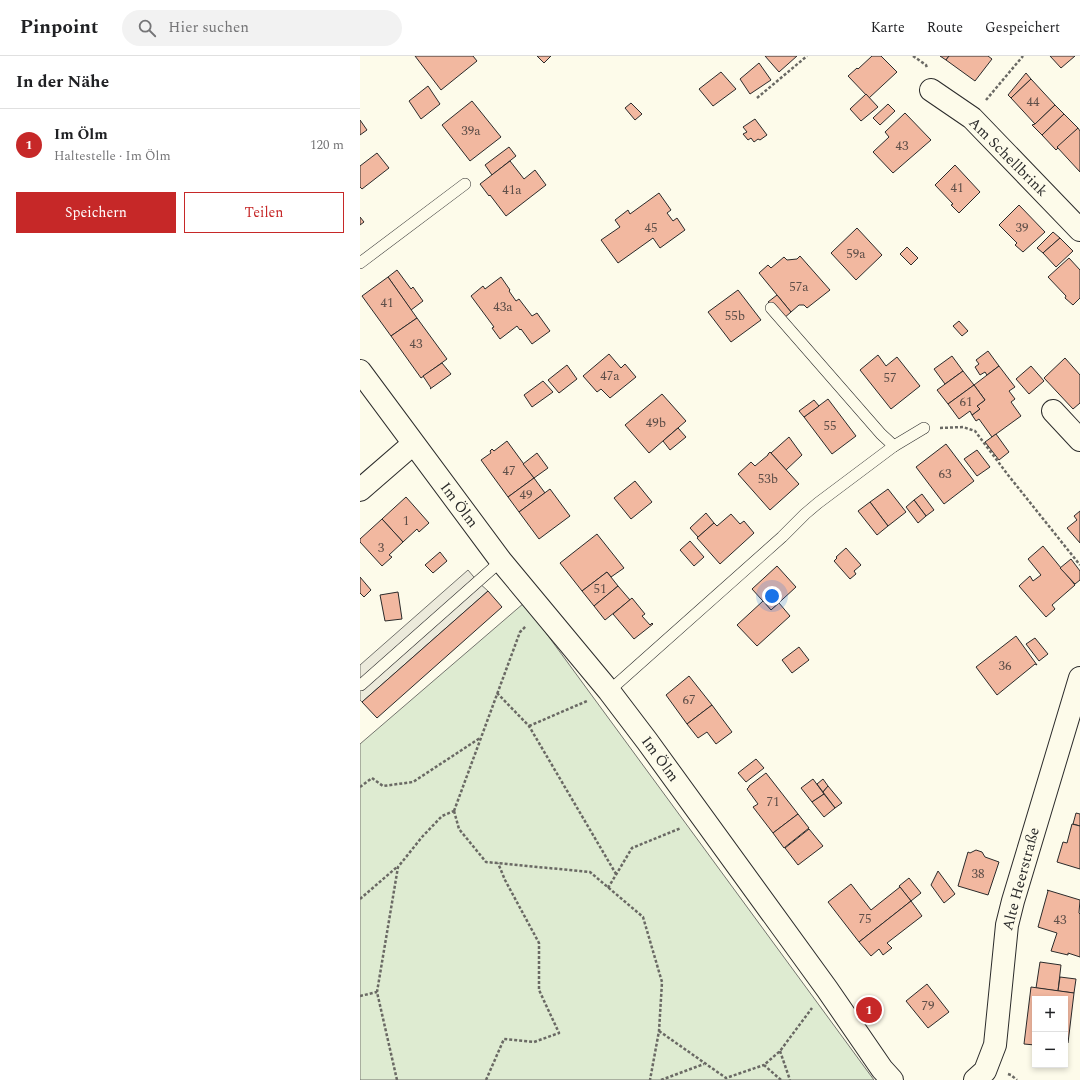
<!DOCTYPE html>
<html lang="de">
<meta charset="utf-8">
<style>
:root{--surface:#fff;--page:#f2f2f2;--text:#202124;--muted:#757577;--line:#e0e0e0;--accent:#c62828}
body{margin:0;font-family:Spectral,serif;background:var(--page);color:var(--text)}
.controls{position:absolute;right:12px;bottom:12px;display:grid;overflow:hidden;border-radius:0px;box-shadow:0 2px 6px #0003}
.controls button{width:36px;height:36px;display:grid;place-items:center;padding:0;border:0;border-bottom:1px solid var(--line);background:var(--surface);color:var(--text);font:20px sans-serif}
.you{position:absolute;left:412px;top:540px;width:14px;height:14px;margin:-10px;border:3px solid #fff;border-radius:50%;background:#1a73e8;box-shadow:0 0 0 6px #1a73e833}
.badge{display:grid;place-items:center;width:26px;height:26px;border-radius:50%;background:var(--accent);color:#fff;font-size:13px;font-weight:700}
.pin{position:absolute;translate:-50% -50%;border:2px solid #fff;box-shadow:0 1px 4px #0006}
.list{margin:0;padding:0;list-style:none}
h2{display:flex;justify-content:space-between;align-items:center;height:52px;margin:0;padding:0 16px;font-size:17px}
h2 small{font-size:13px;font-weight:400;color:var(--muted)}
.list li{display:grid;grid-template-columns:26px 1fr auto;gap:12px;align-items:center;box-sizing:border-box;height:72px;padding:0 16px;border-top:1px solid var(--line)}
.list b{display:block;font-size:15px;white-space:nowrap}
.list p{margin:0;font-size:13px;white-space:nowrap;color:var(--muted)}
.list em{font-size:13px;font-style:normal;color:var(--muted)}
.actions{display:flex;gap:8px;padding:12px 16px}
.actions a{flex:1;padding:9px 0;border:1px solid var(--accent);border-radius:0px;text-align:center;font-size:14px;color:var(--accent)}
.actions .main{background:var(--accent);color:#fff}
.icon{flex:none;width:22px;height:22px;fill:none;stroke:currentColor;stroke-width:2;stroke-linecap:round;stroke-linejoin:round}
.map{position:relative;flex:none;width:720px;height:1024px;overflow:hidden}
header{display:flex;align-items:center;gap:24px;box-sizing:border-box;height:56px;padding:0 20px;background:var(--surface);border-bottom:1px solid var(--line)}
header strong{font-size:19px}
nav{display:flex;gap:22px;margin-inline-start:auto;font-size:14px}
.search{width:280px;height:36px;background:var(--page);display:flex;align-items:center;gap:10px;box-sizing:border-box;padding:0 14px;border-radius:22px;color:var(--muted);font-size:15px}
main{display:flex}
aside{flex:1;background:var(--surface)}
.map>svg:first-child{display:block}
.green{fill:#deebd1;stroke:#74746e}
.parking{fill:#eceadb;stroke:#74746e}
.building{fill:#f2b8a0;stroke:#2b2b2b}
.lines{fill:none;stroke-linecap:round;stroke-linejoin:round}
.lane-casing{stroke:#2b2b2b;stroke-width:12}
.street-casing{stroke:#2b2b2b;stroke-width:24}
.path{stroke:#6a6964;stroke-width:2.5;stroke-dasharray:3 2;stroke-linecap:butt}
.lane{stroke:#fdfbea;stroke-width:11}
.street{stroke:#fdfbea;stroke-width:22}
.labels{text-anchor:middle;dominant-baseline:central;stroke-width:3;stroke-linejoin:round;paint-order:stroke}
.number-label{font-size:13px;fill:#5d4e48}
.street-label{font-size:15px;fill:#2b2b2b;stroke:#fdfbea}
</style>
<header>
<strong>Pinpoint</strong>
<div class="search"><svg class="icon" aria-label="search" viewBox="0 0 24 24"><circle cx="10" cy="10" r="6"/><path d="M15 15l6 6"/></svg>Hier suchen</div>
<nav><a>Karte</a><a>Route</a><a>Gespeichert</a></nav>
</header>
<main>
<aside>
<h2>In der Nähe<small></small></h2>
<ul class="list">
<li><span class="badge">1</span><div><b>Im Ölm</b><p>Haltestelle · Im Ölm</p></div><em>120 m</em></li>
</ul>
<div class="actions"><a class="main">Speichern</a><a>Teilen</a></div>
</aside>
<div class="map">
<svg width="720" height="1024" viewBox="0 0 720 1024">
<rect width="100%" height="100%" fill="#fdfbea"/>
<path class="green" d="M164,547L514,1024H0V688Z"/>
<path class="parking" d="M108,514L118,526L128,535L2,646L0,644V609Z"/>
<g class="building">
<path d="M55,0H113L117,5L81,34Z"/>
<path d="M177,0H191L184,7Z"/>
<path d="M405,0H437L419,16Z"/>
<path d="M512,0H521L537,16L509,42L488,20L497,12L498,13Z"/>
<path d="M580,0H589L586,4Z"/>
<path d="M589,0H628L632,3L615,25L586,4Z"/>
<path d="M690,0H715L701,12Z"/>
<path d="M399,7L411,24L390,38L380,23Z"/>
<path d="M361,16L376,33L353,50L339,33Z"/>
<path d="M666,17L671,23L651,42L648,39Z"/>
<path d="M671,23L695,49L675,68L651,42Z"/>
<path d="M68,30L80,48L61,63L49,45Z"/>
<path d="M506,38L518,51L501,65L490,53Z"/>
<path d="M112,45L141,81L110,105L82,69Z"/>
<path d="M271,47L282,58L275,64L265,52Z"/>
<path d="M528,48L535,55L520,69L513,62Z"/>
<path d="M695,49L704,58L682,79L672,69L675,68Z"/>
<path d="M545,57L571,84L533,117L513,96L529,81L525,76Z"/>
<path d="M704,58L718,72L696,94L682,79Z"/>
<path d="M395,63L407,79L400,84L398,83L394,86L391,82L388,84L383,78L387,76L383,71Z"/>
<path d="M0,64L7,74L0,79Z"/>
<path d="M718,72L720,75V116L697,91Z"/>
<path d="M149,91L156,100L132,119L125,109Z"/>
<path d="M17,97L29,112L2,133L0,131V110Z"/>
<path d="M150,105L164,123L175,114L186,129L146,160L130,139L129,140L120,128Z"/>
<path d="M595,109L620,136L599,157L591,149L593,148L575,129Z"/>
<path d="M299,137L311,154L307,157L313,165L317,162L325,174L300,192L293,182L258,207L241,184L260,171L255,164L268,154L270,158Z"/>
<path d="M659,149L685,176L663,196L655,189L657,187L639,169Z"/>
<path d="M0,161L4,166L0,169Z"/>
<path d="M497,172L522,199L496,224L471,197Z"/>
<path d="M693,176L700,182L683,197L677,192Z"/>
<path d="M700,182L713,195L696,211L683,197Z"/>
<path d="M547,191L558,202L551,209L540,198Z"/>
<path d="M440,200L470,234L447,252L444,249H439L431,256L399,217L408,209L411,212L424,201L427,204L437,203Z"/>
<path d="M709,202L720,214V242L713,249L705,242L706,240L688,221Z"/>
<path d="M37,214L51,233L53,231L63,245L51,254L28,221Z"/>
<path d="M28,221L57,262L31,280L2,240Z"/>
<path d="M141,221L150,234L149,235L156,245L159,243L172,260L177,257L190,275L172,288L161,273L160,274L157,270L140,283L132,272L134,271L111,240L123,230L125,233Z"/>
<path d="M378,234L401,264L371,286L348,256Z"/>
<path d="M417,239L431,256L423,263L425,266L408,246Z"/>
<path d="M57,262L87,303L61,322L31,280Z"/>
<path d="M599,265L608,275L602,280L593,270Z"/>
<path d="M628,295L639,310L627,319L625,316L620,319L615,311L619,308L616,304Z"/>
<path d="M249,298L261,312L265,308L276,321L250,342L241,333L237,336L223,320Z"/>
<path d="M518,299L526,310L537,301L560,330L531,353L500,314Z"/>
<path d="M592,300L603,315L585,328L574,313Z"/>
<path d="M705,302L720,319V347L713,353L684,322Z"/>
<path d="M82,307L91,318L70,333L71,332L63,320Z"/>
<path d="M207,309L217,323L199,337L188,324Z"/>
<path d="M639,310L655,331L649,335L655,343L651,346L661,360L632,381L619,363L616,365L612,359L620,353L617,350L625,344L614,329Z"/>
<path d="M671,310L684,325L669,338L656,323Z"/>
<path d="M603,315L614,329L588,348L577,334Z"/>
<path d="M183,325L193,336L172,351L164,339Z"/>
<path d="M614,329L625,344L617,350L620,353L612,359L610,355L599,363L588,348Z"/>
<path d="M302,338L326,365L289,397L265,369Z"/>
<path d="M468,343L496,380L472,398L444,361Z"/>
<path d="M454,344L459,350L444,361L439,355Z"/>
<path d="M318,372L326,381L310,394L303,385Z"/>
<path d="M636,378L649,396L639,404L625,386Z"/>
<path d="M429,381L442,399L426,414L411,397Z"/>
<path d="M147,385L174,422L148,441L121,404L131,397L130,395L132,393L134,395Z"/>
<path d="M586,388L614,425L584,448L556,411Z"/>
<path d="M617,394L630,411L617,420L604,403Z"/>
<path d="M410,396L439,428L410,454L378,418L391,406L395,410L408,399V398Z"/>
<path d="M177,397L188,412L174,422L163,408Z"/>
<path d="M174,422L185,437L159,456L148,441Z"/>
<path d="M275,425L292,446L271,463L254,442Z"/>
<path d="M190,433L210,460L179,483L159,456Z"/>
<path d="M528,433L546,456L528,470L510,446Z"/>
<path d="M562,438L574,454L566,460L554,444Z"/>
<path d="M46,441L69,467L59,476L57,473L43,486L22,463Z"/>
<path d="M554,444L566,460L558,467L546,451Z"/>
<path d="M510,446L528,470L517,479L498,455Z"/>
<path d="M720,455V487L707,472L717,464L714,460Z"/>
<path d="M346,457L354,467L338,481L330,472Z"/>
<path d="M371,458L380,468L384,465L394,477L360,508L337,482L354,467L357,470Z"/>
<path d="M22,463L43,486L29,499L32,501L22,510L0,486V483Z"/>
<path d="M237,478L264,512L251,521L247,516L222,535L200,507Z"/>
<path d="M330,485L344,501L334,510L320,494Z"/>
<path d="M683,490L715,529L692,549L695,553L686,561L659,530L670,520L673,525L681,519L668,503Z"/>
<path d="M486,492L501,509L494,515L496,518L490,523L474,505L477,502L476,501Z"/>
<path d="M80,496L87,505L73,517L65,509Z"/>
<path d="M711,503L720,515V524L715,528L700,512Z"/>
<path d="M417,510L436,531L411,554L392,533Z"/>
<path d="M247,516L258,530L234,550L222,535Z"/>
<path d="M0,521L11,534L4,541L0,537Z"/>
<path d="M258,530L270,544L245,564L234,550Z"/>
<path d="M128,535L142,551L17,662L2,646Z"/>
<path d="M38,536L42,563L25,565L20,539Z"/>
<path d="M272,542L285,558L282,560L290,569L292,567L293,568L274,583L253,558Z"/>
<path d="M403,545L411,554L419,547L430,560L397,590L377,569Z"/>
<path d="M656,580L677,609L675,608L637,639L616,611Z"/>
<path d="M675,582L688,598L679,605L666,588Z"/>
<path d="M439,591L449,604L432,617L422,604Z"/>
<path d="M329,620L352,649L327,668L306,639Z"/>
<path d="M352,649L372,676L356,688L347,676L338,682L327,668Z"/>
<path d="M396,703L404,712L386,726L378,717Z"/>
<path d="M406,717L438,758L413,777L393,751L398,748L387,733L389,731V730Z"/>
<path d="M453,723L464,738L452,746L441,732Z"/>
<path d="M463,723L468,730L463,736L457,728Z"/>
<path d="M468,730L482,747L475,752L463,736Z"/>
<path d="M464,738L475,752L464,761L452,746Z"/>
<path d="M716,757L720,758V770L713,768Z"/>
<path d="M438,758L449,772L424,792L413,777Z"/>
<path d="M712,768L720,770V813L697,806L703,786L707,787Z"/>
<path d="M449,773L463,790L438,809L425,792Z"/>
<path d="M616,794L622,796L625,801L639,806L628,839L598,830L608,796L610,797Z"/>
<path d="M578,815L595,838L584,847L571,829Z"/>
<path d="M549,822L561,837L551,845L539,830Z"/>
<path d="M491,828L511,854L540,831L551,845L499,886L468,846Z"/>
<path d="M687,834L720,844L719,857L720,858V901L708,897V899L691,895L697,877L678,871L688,835Z"/>
<path d="M551,845L562,860L527,887L532,892L523,899L519,893L511,900L499,886Z"/>
<path d="M680,906L701,909L698,935L676,932Z"/>
<path d="M700,921L716,923L714,937L698,935Z"/>
<path d="M567,928L589,956L568,972L546,945Z"/>
<path d="M671,931L714,937L708,987H705V943H675V989L664,988Z"/>
</g>
<g class="lines">
<g class="lane-casing">
<g id="lane">
<path d="M0,207L105,128"/>
<path d="M534,390L564,372"/>
<path d="M1,629L141,505"/>
<path d="M249,635L422,481L445,458L458,447L534,390L521,378L411,252"/>
</g>
</g>
<g class="street-casing">
<g id="street">
<path d="M571,34L612,62L720,174"/>
<path d="M0,315L141,505L249,635L287,685L467,933L522,1013L532,1024"/>
<path d="M693,355L720,384"/>
<path d="M0,434L53,388"/>
<path d="M615,1024L625,1015L635,989L647,869L653,845L720,622"/>
</g>
</g>
<g class="path">
<path d="M553,0L566,9L567,12"/>
<path d="M397,42L447,0"/>
<path d="M626,44L663,0"/>
<path d="M580,372L603,371L615,375L648,419L720,509"/>
<path d="M137,637L169,670L256,818"/>
<path d="M169,670L227,645"/>
<path d="M0,731L12,722L23,730L53,726L120,682"/>
<path d="M94,755L99,773L126,806L230,816L283,861L302,926L299,975L290,1024"/>
<path d="M94,755L160,576L166,570"/>
<path d="M248,832L272,792L321,772"/>
<path d="M0,843L37,811"/>
<path d="M0,940L17,936"/>
<path d="M299,975L366,1022L404,1009"/>
<path d="M420,995L430,1024"/>
<path d="M648,1018L651,1019L657,1024"/>
<path d="M37,1024L17,936L38,811L62,781L82,760L94,755"/>
<path d="M126,1024L144,983L174,986L199,977L179,934V887L145,824L138,807"/>
<path d="M301,1024L344,1008"/>
<path d="M421,1024L404,1009L420,995L452,952"/>
</g>
<use href="#lane" class="lane"/>
<use href="#street" class="street"/>
</g>
<g class="labels">
<g class="number-label">
<text x="673" y="46">44</text>
<text x="111" y="75">39a</text>
<text x="542" y="90">43</text>
<text x="597" y="132">41</text>
<text x="152" y="134">41a</text>
<text x="291" y="172">45</text>
<text x="662" y="172">39</text>
<text x="496" y="198">59a</text>
<text x="439" y="231">57a</text>
<text x="27" y="247">41</text>
<text x="143" y="251">43a</text>
<text x="375" y="260">55b</text>
<text x="56" y="288">43</text>
<text x="250" y="320">47a</text>
<text x="530" y="322">57</text>
<text x="606" y="346">61</text>
<text x="296" y="367">49b</text>
<text x="470" y="370">55</text>
<text x="149" y="415">47</text>
<text x="585" y="418">63</text>
<text x="408" y="423">53b</text>
<text x="166" y="439">49</text>
<text x="46" y="465">1</text>
<text x="21" y="492">3</text>
<text x="240" y="533">51</text>
<text x="645" y="610">36</text>
<text x="329" y="644">67</text>
<text x="413" y="746">71</text>
<text x="618" y="818">38</text>
<text x="505" y="863">75</text>
<text x="700" y="864">43</text>
<text x="568" y="950">79</text>
</g>
<g class="street-label">
<text transform="translate(648 101) rotate(45)">Am Schellbrink</text>
<text transform="translate(99 449) rotate(53)">Im Ölm</text>
<text transform="translate(300 703) rotate(54)">Im Ölm</text>
<text transform="translate(661 823) rotate(-75)">Alte Heerstraße</text>
</g>
</g>
</svg>
<div class="controls">
<button>+</button>
<button>−</button>
</div>
<div class="you"></div>
<div class="pin badge" style="left:509px;top:954px">1</div>
</div>
</main>
